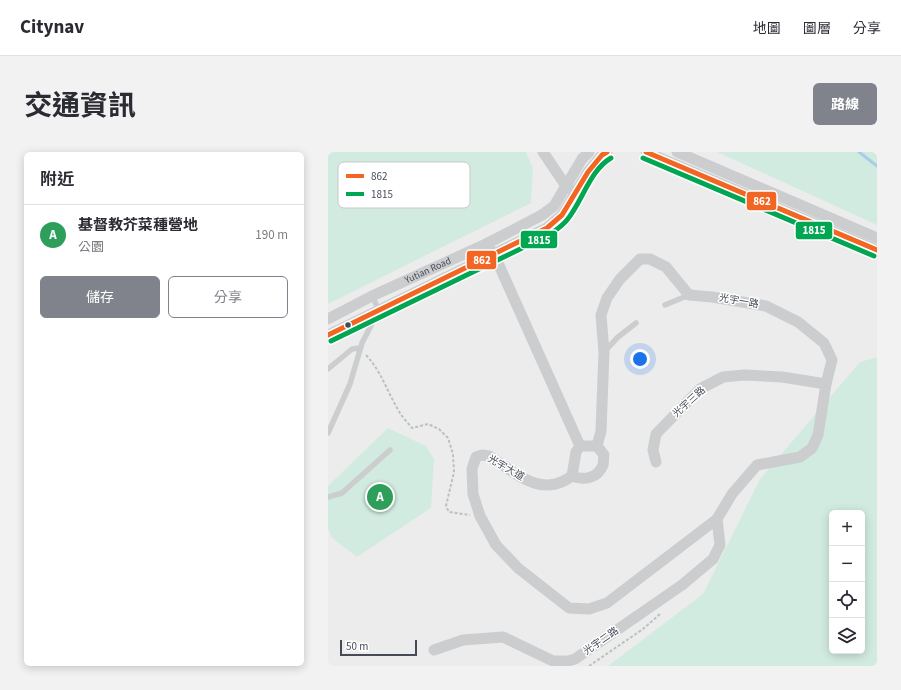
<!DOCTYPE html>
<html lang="zh-TW">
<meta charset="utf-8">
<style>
:root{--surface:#fff;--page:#f2f2f3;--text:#2b2b33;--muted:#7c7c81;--line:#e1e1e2;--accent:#80838b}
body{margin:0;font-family:"Source Sans 3","Noto Sans TC",sans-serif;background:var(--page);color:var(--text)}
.controls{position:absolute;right:12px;bottom:12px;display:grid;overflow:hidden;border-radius:6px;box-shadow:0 2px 10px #0003}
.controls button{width:36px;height:36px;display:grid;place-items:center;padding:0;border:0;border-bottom:1px solid var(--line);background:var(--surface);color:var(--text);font:20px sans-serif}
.scale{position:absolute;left:12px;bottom:10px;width:77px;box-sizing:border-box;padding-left:4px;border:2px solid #454b57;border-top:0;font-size:11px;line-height:14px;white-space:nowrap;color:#454b57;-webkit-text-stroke:3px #fff;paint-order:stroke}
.you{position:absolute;left:312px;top:207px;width:14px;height:14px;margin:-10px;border:3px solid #fff;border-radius:50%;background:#1a73e8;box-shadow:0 0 0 6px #1a73e833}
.badge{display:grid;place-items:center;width:26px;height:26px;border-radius:50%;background:var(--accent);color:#fff;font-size:13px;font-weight:700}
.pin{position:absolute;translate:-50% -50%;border:2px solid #fff;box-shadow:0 1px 4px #0006}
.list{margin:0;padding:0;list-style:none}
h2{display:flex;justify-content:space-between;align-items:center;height:52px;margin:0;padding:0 16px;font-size:17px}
h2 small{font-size:13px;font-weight:400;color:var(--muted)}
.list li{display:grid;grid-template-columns:26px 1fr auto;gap:12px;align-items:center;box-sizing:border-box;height:60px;padding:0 16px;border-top:1px solid var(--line)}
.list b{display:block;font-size:15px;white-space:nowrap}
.list p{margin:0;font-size:13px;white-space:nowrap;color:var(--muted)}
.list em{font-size:13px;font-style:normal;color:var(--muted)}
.actions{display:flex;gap:8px;padding:12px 16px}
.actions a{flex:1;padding:9px 0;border:1px solid var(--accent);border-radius:6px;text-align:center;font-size:14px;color:var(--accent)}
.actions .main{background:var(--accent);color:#fff}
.icon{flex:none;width:22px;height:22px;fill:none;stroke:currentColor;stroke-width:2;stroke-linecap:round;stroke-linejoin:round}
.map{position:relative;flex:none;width:549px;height:514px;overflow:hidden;border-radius:6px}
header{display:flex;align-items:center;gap:24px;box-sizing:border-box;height:56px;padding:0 20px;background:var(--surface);border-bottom:1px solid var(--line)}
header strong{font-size:19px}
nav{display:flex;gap:22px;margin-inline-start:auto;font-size:14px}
.intro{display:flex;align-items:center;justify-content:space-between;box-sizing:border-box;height:96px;padding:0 24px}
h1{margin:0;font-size:28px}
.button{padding:10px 18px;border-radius:6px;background:var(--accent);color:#fff;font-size:14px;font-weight:700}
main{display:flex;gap:24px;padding:0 24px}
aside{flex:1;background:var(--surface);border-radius:6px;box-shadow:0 2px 10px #0003}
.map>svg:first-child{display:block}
.green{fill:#d2ebe0;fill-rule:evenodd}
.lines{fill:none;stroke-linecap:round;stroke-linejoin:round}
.stream{stroke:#a8cee6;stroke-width:3}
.path{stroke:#b7c2c1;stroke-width:2;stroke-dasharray:3 2;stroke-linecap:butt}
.lane{stroke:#cbcdcf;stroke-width:5.5}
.street{stroke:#cbcdcf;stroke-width:11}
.bus-1-casing{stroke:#fff;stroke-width:8}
.bus-2-casing{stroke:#fff;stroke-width:8}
.bus-1{stroke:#f26522;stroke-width:5}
.bus-2{stroke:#00a651;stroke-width:5}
.bus-dot{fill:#454b57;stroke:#fff;stroke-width:1.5}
.labels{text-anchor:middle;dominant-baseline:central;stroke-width:3;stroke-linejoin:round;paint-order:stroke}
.street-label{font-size:10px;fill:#454b57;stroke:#fff}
.key{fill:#fff;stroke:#c7c9cd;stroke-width:1}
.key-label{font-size:11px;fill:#454b57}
.line-badge{stroke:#fff;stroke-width:1.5}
.badge-label{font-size:11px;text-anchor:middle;font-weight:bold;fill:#fff}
</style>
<header>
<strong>Citynav</strong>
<nav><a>地圖</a><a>圖層</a><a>分享</a></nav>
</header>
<div class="intro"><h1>交通資訊</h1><a class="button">路線</a></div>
<main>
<aside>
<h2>附近<small></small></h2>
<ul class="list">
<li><span class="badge" style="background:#2e9e5b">A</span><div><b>基督教芥菜種營地</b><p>公園</p></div><em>190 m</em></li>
</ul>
<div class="actions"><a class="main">儲存</a><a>分享</a></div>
</aside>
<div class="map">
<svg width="549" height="514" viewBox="0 0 549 514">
<rect width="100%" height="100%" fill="#edecec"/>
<g class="green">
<path d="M0,0H198L205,16L203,51L0,152Z"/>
<path d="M389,0H549V73Z"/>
<path d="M549,205V514H280L375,442L432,327L532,210ZM504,361H534V499H504Z"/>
<path d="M60,276L98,294L106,307L103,356L29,405L4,386L0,376V334Z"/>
</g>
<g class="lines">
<path class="stream" d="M531,0L549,14"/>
<g class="path">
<path d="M38,203C54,220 60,242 72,261C75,266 80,271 84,276L100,272L111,277L120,286L125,302L126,320L118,354L121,360L142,363"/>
<path d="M261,514L315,477L332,462"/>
</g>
<g class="lane">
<path d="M337,153L361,143"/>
<path d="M276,200L290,185L308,171"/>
<path d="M0,217L24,197L32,196"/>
<path d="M0,281L22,232L34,191L51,158L44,144"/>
<path d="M0,345L14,341L62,298"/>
</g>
<g class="street">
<path d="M215,0L238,34L242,37"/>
<path d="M318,0L549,98"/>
<path d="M349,0L549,86"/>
<path d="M158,92L166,102L252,294L248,300L244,324C213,347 188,321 161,304L154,303L148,305L144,317L145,342L152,364L168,393L190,416L241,456L261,457L279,451L389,367L404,342L429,313L472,305L484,296L490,283L498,232L504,208L496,191L470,170L438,154L384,145L361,143L338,115L322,107H312L292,127L279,146L273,163L276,200L273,279L269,294H252"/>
<path id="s1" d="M0,167L44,144L158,92L214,63L226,54L254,7L261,0"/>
<path d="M0,183L219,76L234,63L260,20L274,3L279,0"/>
<path d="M328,310L325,298L328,282L372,237L395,225L416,223L454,225L498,232"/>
<path d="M244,324C256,329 270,326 275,313C276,310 275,306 276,303L269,294"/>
<path d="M106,498L135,488L175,485L225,509H240L247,507L354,433L385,407L392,393L389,367"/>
</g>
<g class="bus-1-casing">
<g id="bus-1">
<path d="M318,0L549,98"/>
<path d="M0,183L219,76L234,63L260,20L274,3L279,0"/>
</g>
</g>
<g class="bus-2-casing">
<g id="bus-2">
<path d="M315,6L546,104"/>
<path d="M3,189L223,82C228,78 235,73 239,68C254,50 262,18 283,6"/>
</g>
</g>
<use href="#bus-1" class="bus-1"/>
<use href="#bus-2" class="bus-2"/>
</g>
<circle class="bus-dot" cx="20" cy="173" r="3.5"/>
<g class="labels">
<g class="street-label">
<text stroke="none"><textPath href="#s1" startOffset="111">Yutian Road</textPath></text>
<text transform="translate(411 149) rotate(10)">光宇一路</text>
<text transform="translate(361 250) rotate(-42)">光宇三路</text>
<text transform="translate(178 316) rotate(30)">光宇大道</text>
<text transform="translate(273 489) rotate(-35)">光宇二路</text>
</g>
</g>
<rect x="10" y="10" width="132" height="46" rx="6" class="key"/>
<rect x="18" y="22" width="18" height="4" fill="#f26522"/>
<rect x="18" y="40" width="18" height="4" fill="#00a651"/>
<g class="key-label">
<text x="43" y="28">862</text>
<text x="43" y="46">1815</text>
</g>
<g class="line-badge">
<rect x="418" y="39" width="31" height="20" rx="4" fill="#f26522"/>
<rect x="467" y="69" width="38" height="19" rx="4" fill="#00a651"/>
<rect x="192" y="78" width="38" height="19" rx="4" fill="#00a651"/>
<rect x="138" y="98" width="31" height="20" rx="4" fill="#f26522"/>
</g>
<g class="badge-label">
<text x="434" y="53">862</text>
<text x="486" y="82">1815</text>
<text x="211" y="92">1815</text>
<text x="154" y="112">862</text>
</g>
</svg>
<div class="controls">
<button>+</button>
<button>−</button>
<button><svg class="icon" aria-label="locate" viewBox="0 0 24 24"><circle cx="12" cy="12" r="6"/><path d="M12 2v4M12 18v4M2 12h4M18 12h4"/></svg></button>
<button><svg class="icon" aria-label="layers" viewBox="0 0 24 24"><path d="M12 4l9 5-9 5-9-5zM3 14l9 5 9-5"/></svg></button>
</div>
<div class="scale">50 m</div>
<div class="you"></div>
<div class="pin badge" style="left:52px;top:345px;background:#2e9e5b">A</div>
</div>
</main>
